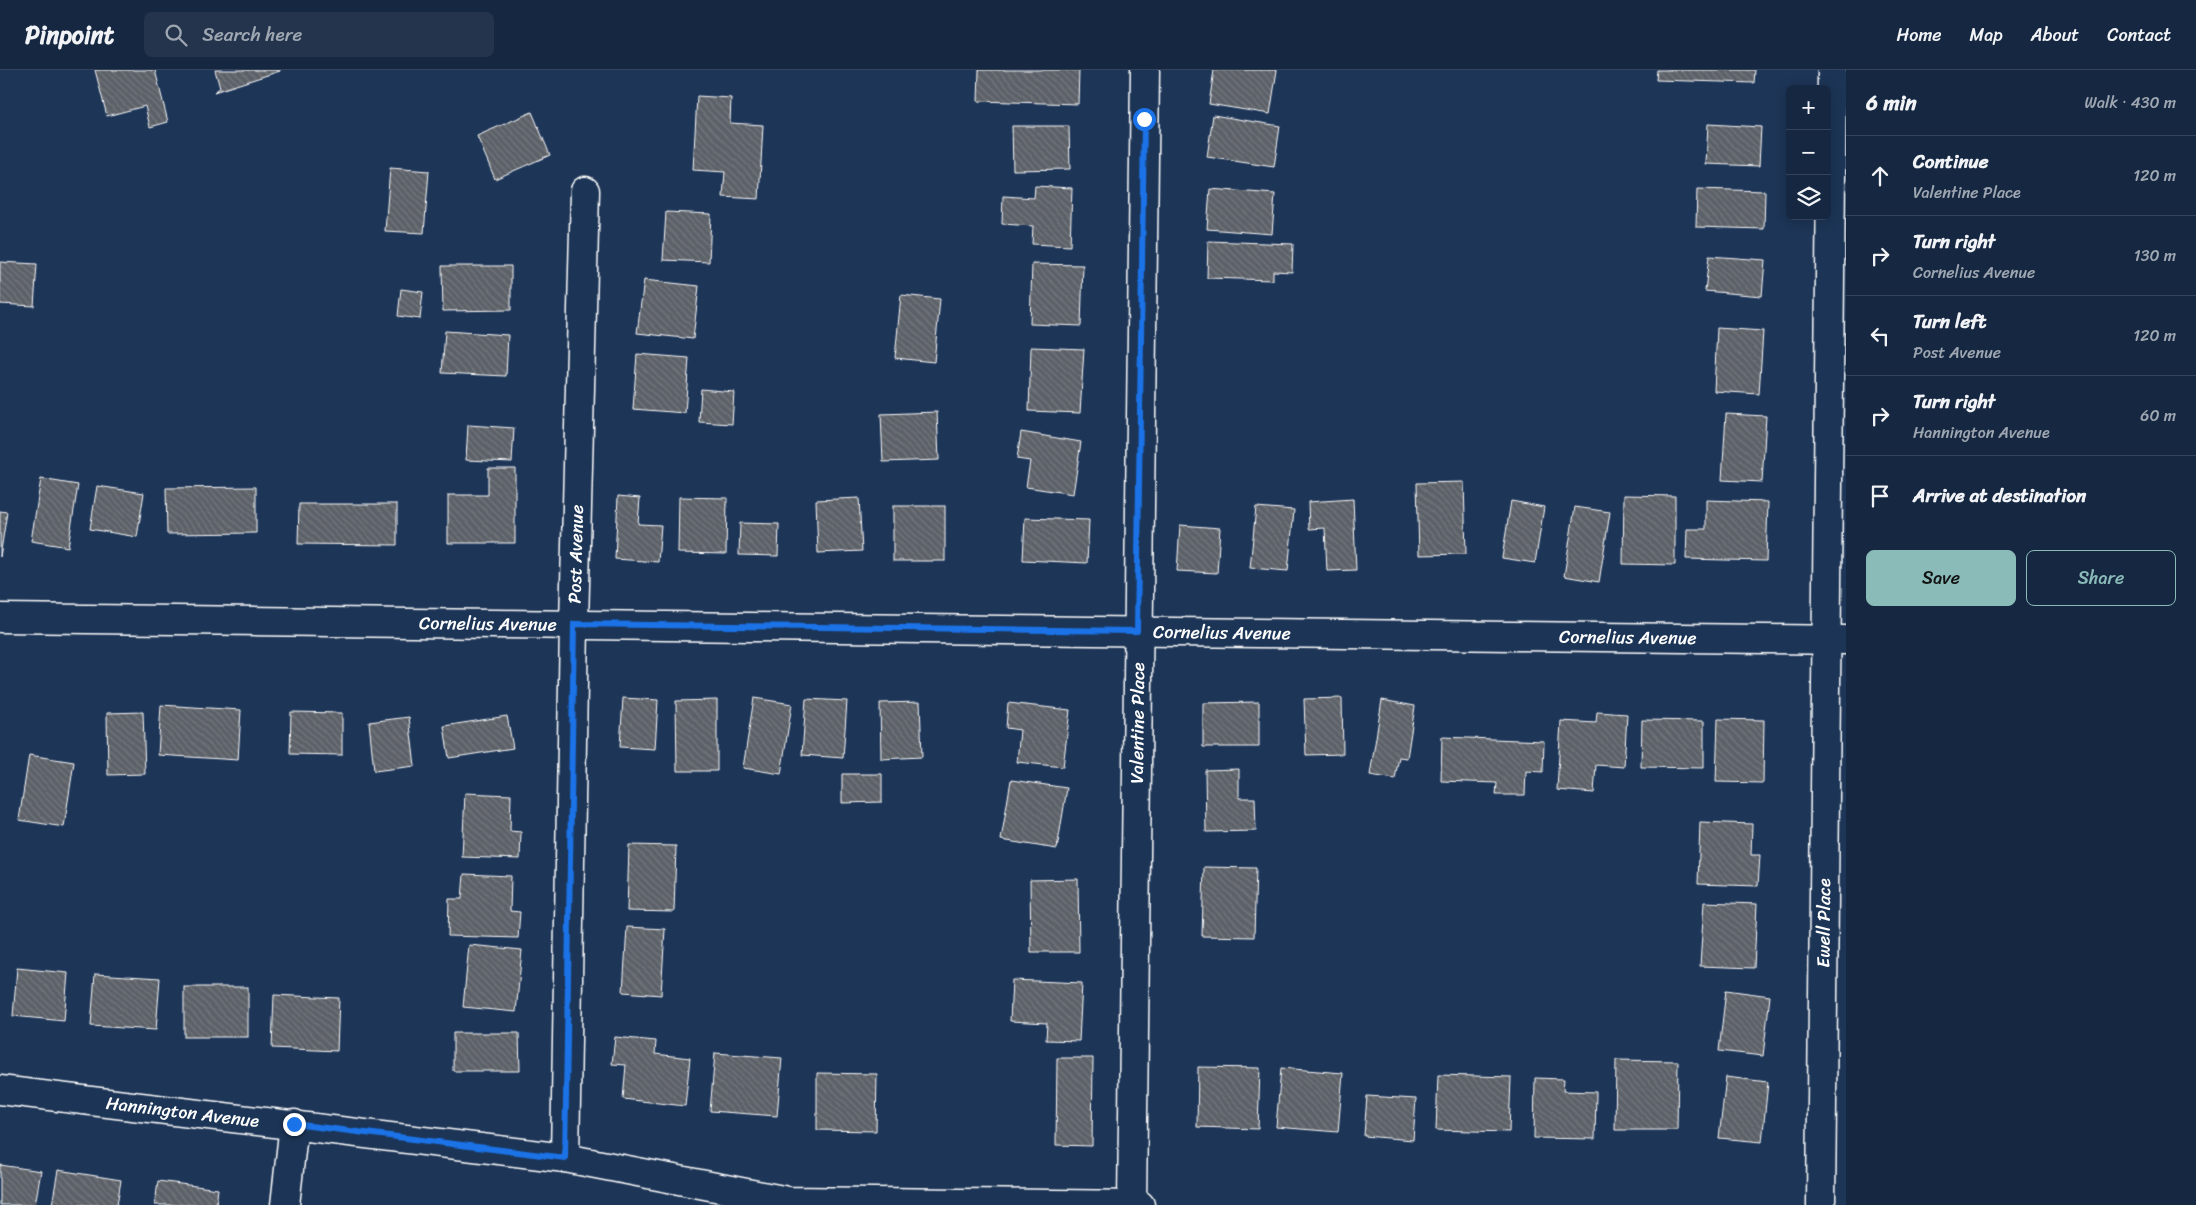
<!DOCTYPE html>
<meta charset="utf-8">
<style>
:root{--surface:#162841;--page:#23344c;--text:#f1f3f6;--muted:#9ea6b1;--line:#35445a;--accent:#8bbbb9}
body{margin:0;font-family:Sriracha,sans-serif;background:var(--page);color:var(--text)}
.controls{position:absolute;right:15px;top:15px;display:grid;overflow:hidden;border-radius:8px;box-shadow:0 2px 12px #0003}
.controls button{width:45px;height:45px;display:grid;place-items:center;padding:0;border:0;border-bottom:1px solid var(--line);background:var(--surface);color:var(--text);font:25px sans-serif}
.stop{position:absolute;width:15px;height:15px;margin:-11px;border:4px solid #1a73e8;border-radius:50%;background:#fff}
.stop.end{background:#1a73e8;border-color:#fff;box-shadow:0 1px 5px #0008}
.list{margin:0;padding:0;list-style:none}
h2{display:flex;justify-content:space-between;align-items:center;height:65px;margin:0;padding:0 20px;font-size:21px}
h2 small{font-size:16px;font-weight:400;color:var(--muted)}
.list li{display:grid;grid-template-columns:32px 1fr auto;gap:15px;align-items:center;box-sizing:border-box;height:80px;padding:0 20px;border-top:1px solid var(--line)}
.list b{display:block;font-size:19px;white-space:nowrap}
.list p{margin:0;font-size:16px;white-space:nowrap;color:var(--muted)}
.list em{font-size:16px;font-style:normal;color:var(--muted)}
.actions{display:flex;gap:10px;padding:15px 20px}
.actions a{flex:1;padding:11px 0;border:1px solid var(--accent);border-radius:8px;text-align:center;font-size:18px;color:var(--accent)}
.actions .main{background:var(--accent);color:#111}
.icon{flex:none;width:28px;height:28px;fill:none;stroke:currentColor;stroke-width:2;stroke-linecap:round;stroke-linejoin:round}
.map{position:relative;flex:none;width:1846px;height:1135px;overflow:hidden}
header{display:flex;align-items:center;gap:30px;box-sizing:border-box;height:70px;padding:0 25px;background:var(--surface);border-bottom:1px solid var(--line)}
header strong{font-size:24px}
nav{display:flex;gap:28px;margin-inline-start:auto;font-size:18px}
.search{width:350px;height:45px;background:var(--page);display:flex;align-items:center;gap:12px;box-sizing:border-box;padding:0 18px;border-radius:8px;color:var(--muted);font-size:19px}
main{display:flex}
aside{flex:1;background:var(--surface)}
.map>svg:first-child{display:block}
.building{fill:url(#building-back-hatch);stroke:#fff}
.lines{fill:none;stroke-linecap:round;stroke-linejoin:round}
.minor-casing{stroke:#fff;stroke-width:31}
.minor{stroke:#1d3557;stroke-width:28}
.route{stroke:#1a73e8;stroke-width:6}
.labels{text-anchor:middle;dominant-baseline:central;stroke-width:4.5;stroke-linejoin:round;paint-order:stroke}
.street-label{font-size:18px;fill:#fff;stroke:#1d3557}
</style>
<header>
<strong>Pinpoint</strong>
<div class="search"><svg class="icon" aria-label="search" viewBox="0 0 24 24"><circle cx="10" cy="10" r="6"/><path d="M15 15l6 6"/></svg>Search here</div>
<nav><a>Home</a><a>Map</a><a>About</a><a>Contact</a></nav>
</header>
<main>
<div class="map">
<svg width="1846" height="1135" viewBox="0 0 1846 1135">
<defs>
<pattern id="building-back-hatch" width="6" height="6" patternUnits="userSpaceOnUse" patternTransform="scale(1.25)"><rect width="6" height="6" fill="#5c6167"/><path d="M-1 5l2 2M0 0l6 6M5-1l2 2" fill="none" stroke="#74797e"/></pattern>
</defs>
<rect width="100%" height="100%" fill="#1d3557"/>
<filter id="ink" filterUnits="userSpaceOnUse"><feTurbulence type="fractalNoise" baseFrequency=".02" numOctaves="2"/><feDisplacementMap in="SourceGraphic" scale="10" xChannelSelector="R" yChannelSelector="G"/><feConvolveMatrix kernelMatrix="1 2 1 2 8 2 1 2 1" color-interpolation-filters="sRGB"/></filter>
<g filter="url(#ink)">
<g class="building">
<path d="M95,0H155L168,52L150,57L145,36L107,46Z"/>
<path d="M215,0H280V1L214,22L220,18Z"/>
<path d="M979,0H1079L1078,34L978,31Z"/>
<path d="M1214,0H1277L1270,44L1209,34Z"/>
<path d="M1657,0H1755L1754,13L1656,10Z"/>
<path d="M697,26L731,28L730,53L763,55L759,129L723,127L725,102L693,100Z"/>
<path d="M532,42L550,85L495,109L477,66Z"/>
<path d="M1213,45L1280,56L1274,97L1207,87Z"/>
<path d="M1708,54L1761,57L1759,96L1706,94Z"/>
<path d="M1012,56H1069L1070,99L1013,100Z"/>
<path d="M390,98L429,101L424,163L385,161Z"/>
<path d="M1035,116L1072,118L1070,176L1032,174L1033,156L1002,154L1003,126L1034,128Z"/>
<path d="M1210,119L1275,124L1272,164L1207,159Z"/>
<path d="M1697,119L1765,121L1764,159L1696,157Z"/>
<path d="M666,142L711,144L709,192L663,190Z"/>
<path d="M1208,171L1293,174L1292,202L1273,201V210L1207,208Z"/>
<path d="M1709,186L1765,190L1762,226L1705,221Z"/>
<path d="M0,192L37,194L34,236L0,234Z"/>
<path d="M1032,194L1083,195L1081,256L1030,254Z"/>
<path d="M442,196H511V240L443,241Z"/>
<path d="M644,210L699,216L693,269L637,263Z"/>
<path d="M401,219L423,222L420,249L398,246Z"/>
<path d="M901,225L940,229L934,292L895,288Z"/>
<path d="M1717,258L1763,261L1759,324L1714,321Z"/>
<path d="M445,261L508,265L506,306L442,303Z"/>
<path d="M1031,277L1084,279L1080,343L1029,341Z"/>
<path d="M637,284L689,288L685,343L633,339Z"/>
<path d="M701,319L734,322L732,354L699,352Z"/>
<path d="M937,342L939,390L883,392L881,344Z"/>
<path d="M1726,344L1766,346L1762,412L1722,410Z"/>
<path d="M468,355L514,358L512,392L466,390Z"/>
<path d="M1021,362L1081,372L1073,424L1026,417L1030,391L1017,389Z"/>
<path d="M488,398H515V473H448V425H488Z"/>
<path d="M41,409L78,415L68,477L31,471Z"/>
<path d="M1464,412L1466,484L1419,485L1417,413Z"/>
<path d="M97,416L144,423L137,467L90,459Z"/>
<path d="M256,417V463L167,464L166,418Z"/>
<path d="M1624,425L1675,426V495L1623,494Z"/>
<path d="M618,426L640,428L638,454L661,455L658,492L615,489Z"/>
<path d="M679,427L727,428L726,484L678,483Z"/>
<path d="M859,428L862,481L818,483L816,430Z"/>
<path d="M1353,429L1356,500L1327,501L1325,458L1309,459L1308,432Z"/>
<path d="M1706,430L1768,432L1766,491L1686,489L1687,459H1706Z"/>
<path d="M1511,431L1544,437L1535,493L1502,488Z"/>
<path d="M299,434H397V475L298,474Z"/>
<rect x="893" y="436" width="52" height="55"/>
<path d="M1256,437L1294,440L1288,501L1250,498Z"/>
<path d="M1575,437L1610,442L1599,512L1564,506Z"/>
<path d="M0,441L7,442L0,487Z"/>
<path d="M1025,448L1089,450L1087,493L1023,490Z"/>
<path d="M740,453L779,454L778,486L739,485Z"/>
<path d="M1180,455L1220,458L1217,503L1177,501Z"/>
<path d="M623,628L658,630L655,679L620,677Z"/>
<path d="M754,628L792,634L781,704L743,698Z"/>
<path d="M1342,628L1343,684L1306,685L1304,629Z"/>
<path d="M806,629L847,631L843,688L802,685Z"/>
<path d="M717,630V701H677L676,631Z"/>
<path d="M1382,630L1415,636L1407,688L1399,687L1395,709L1370,705Z"/>
<path d="M920,632L922,687L881,689L880,633Z"/>
<path d="M1259,632V677H1203V633Z"/>
<path d="M1008,633L1070,640L1063,697L1017,692L1020,660L1006,658Z"/>
<path d="M161,635L241,640L238,690L158,685Z"/>
<path d="M143,642L145,704L108,705L107,643Z"/>
<path d="M291,642L342,643V685L290,684Z"/>
<path d="M1597,642L1627,644L1624,697L1596,695L1594,723L1557,720L1561,651L1596,653Z"/>
<path d="M507,646L513,678L449,688L444,656Z"/>
<path d="M409,647L415,696L374,701L369,652Z"/>
<path d="M1718,649L1764,650L1763,713L1716,712Z"/>
<path d="M1642,650L1704,651V698L1641,697Z"/>
<path d="M1442,667L1544,671L1543,702L1526,701L1525,725H1496L1497,713L1441,711Z"/>
<path d="M29,685L74,692L64,757L19,750Z"/>
<path d="M1239,699V728H1255L1256,761L1206,762L1205,700Z"/>
<path d="M842,704H882V732L842,733Z"/>
<path d="M1011,710L1067,718L1057,779L1001,770Z"/>
<path d="M465,723L511,725L510,761L521,762L520,789L462,787Z"/>
<path d="M1700,752L1752,754L1751,785H1760L1758,816L1698,814Z"/>
<path d="M629,775L676,776L674,842L627,841Z"/>
<path d="M1204,797L1256,798L1254,867L1202,866Z"/>
<path d="M464,804L511,806L510,841L520,842L518,868L448,866L449,829H462Z"/>
<path d="M1078,809L1079,882H1031L1030,810Z"/>
<path d="M1704,832L1757,834L1754,898L1700,896Z"/>
<path d="M627,857L665,859L661,925L623,922Z"/>
<path d="M469,875L522,880L516,942L463,937Z"/>
<path d="M17,898L68,903L64,951L13,946Z"/>
<path d="M95,904L160,908L156,960L91,956Z"/>
<path d="M1012,910L1082,913L1079,971L1046,970L1047,953L1010,951Z"/>
<rect x="184" y="917" width="64" height="50"/>
<path d="M1726,920L1770,926L1763,986L1719,981Z"/>
<path d="M274,925L339,928L337,981L272,978Z"/>
<path d="M453,963H519L520,1001H453Z"/>
<path d="M615,967L656,971L655,984L690,988L685,1036L623,1029L626,995L612,994Z"/>
<path d="M715,983L782,988L777,1046L710,1041Z"/>
<path d="M1057,988H1093L1092,1076L1056,1075Z"/>
<path d="M1616,990L1678,991L1677,1060H1615Z"/>
<path d="M1198,997L1260,998L1258,1059L1197,1057Z"/>
<path d="M1281,998L1343,1003L1338,1062L1276,1057Z"/>
<path d="M817,1003L877,1004L876,1061L817,1060Z"/>
<path d="M1438,1005L1511,1007L1509,1062L1436,1060Z"/>
<path d="M1726,1007L1768,1012L1762,1072L1719,1068Z"/>
<path d="M1535,1008L1564,1009L1563,1021L1596,1022L1595,1069L1534,1068Z"/>
<path d="M1367,1026L1416,1029L1413,1070L1364,1066Z"/>
<path d="M0,1095L41,1101L35,1135H0Z"/>
<path d="M58,1100L121,1110L117,1135H52Z"/>
<path d="M158,1111L218,1119L216,1135H155Z"/>
</g>
<g class="lines">
<g class="minor-casing">
<g id="minor">
<path id="s1" d="M0,548L1846,570"/>
<path id="s2" d="M0,1020L565,1088L788,1131L1140,1135"/>
<path id="s3" d="M565,1088L574,554L585,121"/>
<path d="M285,1135L294,1054"/>
<path id="s4" d="M1132,1135L1145,0"/>
<path id="s5" d="M1821,1135L1832,0"/>
</g>
</g>
<use href="#minor" class="minor"/>
</g>
</g>
<g class="lines" filter="url(#ink)">
<path class="route" d="M294,1054L565,1088L574,554L1137,561L1144,49"/>
</g>
<g class="labels">
<g class="street-label">
<text stroke="none"><textPath href="#s3" startOffset="604">Post Avenue</textPath></text>
<text stroke="none"><textPath href="#s1" startOffset="488">Cornelius Avenue</textPath></text>
<text stroke="none"><textPath href="#s1" startOffset="1222">Cornelius Avenue</textPath></text>
<text stroke="none"><textPath href="#s1" startOffset="1628">Cornelius Avenue</textPath></text>
<text stroke="none"><textPath href="#s4" startOffset="482">Valentine Place</textPath></text>
<text stroke="none"><textPath href="#s5" startOffset="282">Ewell Place</textPath></text>
<text stroke="none"><textPath href="#s2" startOffset="184">Hannington Avenue</textPath></text>
</g>
</g>
</svg>
<div class="controls">
<button>+</button>
<button>−</button>
<button><svg class="icon" aria-label="layers" viewBox="0 0 24 24"><path d="M12 4l9 5-9 5-9-5zM3 14l9 5 9-5"/></svg></button>
</div>
<div class="stop" style="left:1144px;top:49px"></div>
<div class="stop end" style="left:294px;top:1054px"></div>
</div>
<aside>
<h2>6 min<small>Walk · 430 m</small></h2>
<ul class="list">
<li><svg class="icon" aria-label="ahead" viewBox="0 0 24 24"><path d="M12 20V5M6 11l6-6 6 6"/></svg><div><b>Continue</b><p>Valentine Place</p></div><em>120 m</em></li>
<li><svg class="icon" aria-label="right" viewBox="0 0 24 24"><path d="M7 20v-9h11M14 6l5 5-5 5"/></svg><div><b>Turn right</b><p>Cornelius Avenue</p></div><em>130 m</em></li>
<li><svg class="icon" aria-label="left" viewBox="0 0 24 24"><path d="M17 20v-9H6M10 6l-5 5 5 5"/></svg><div><b>Turn left</b><p>Post Avenue</p></div><em>120 m</em></li>
<li><svg class="icon" aria-label="right" viewBox="0 0 24 24"><path d="M7 20v-9h11M14 6l5 5-5 5"/></svg><div><b>Turn right</b><p>Hannington Avenue</p></div><em>60 m</em></li>
<li><svg class="icon" aria-label="arrive" viewBox="0 0 24 24"><path d="M6 21V4h12l-3 4 3 4H6"/></svg><div><b>Arrive at destination</b></div></li>
</ul>
<div class="actions"><a class="main">Save</a><a>Share</a></div>
</aside>
</main>
